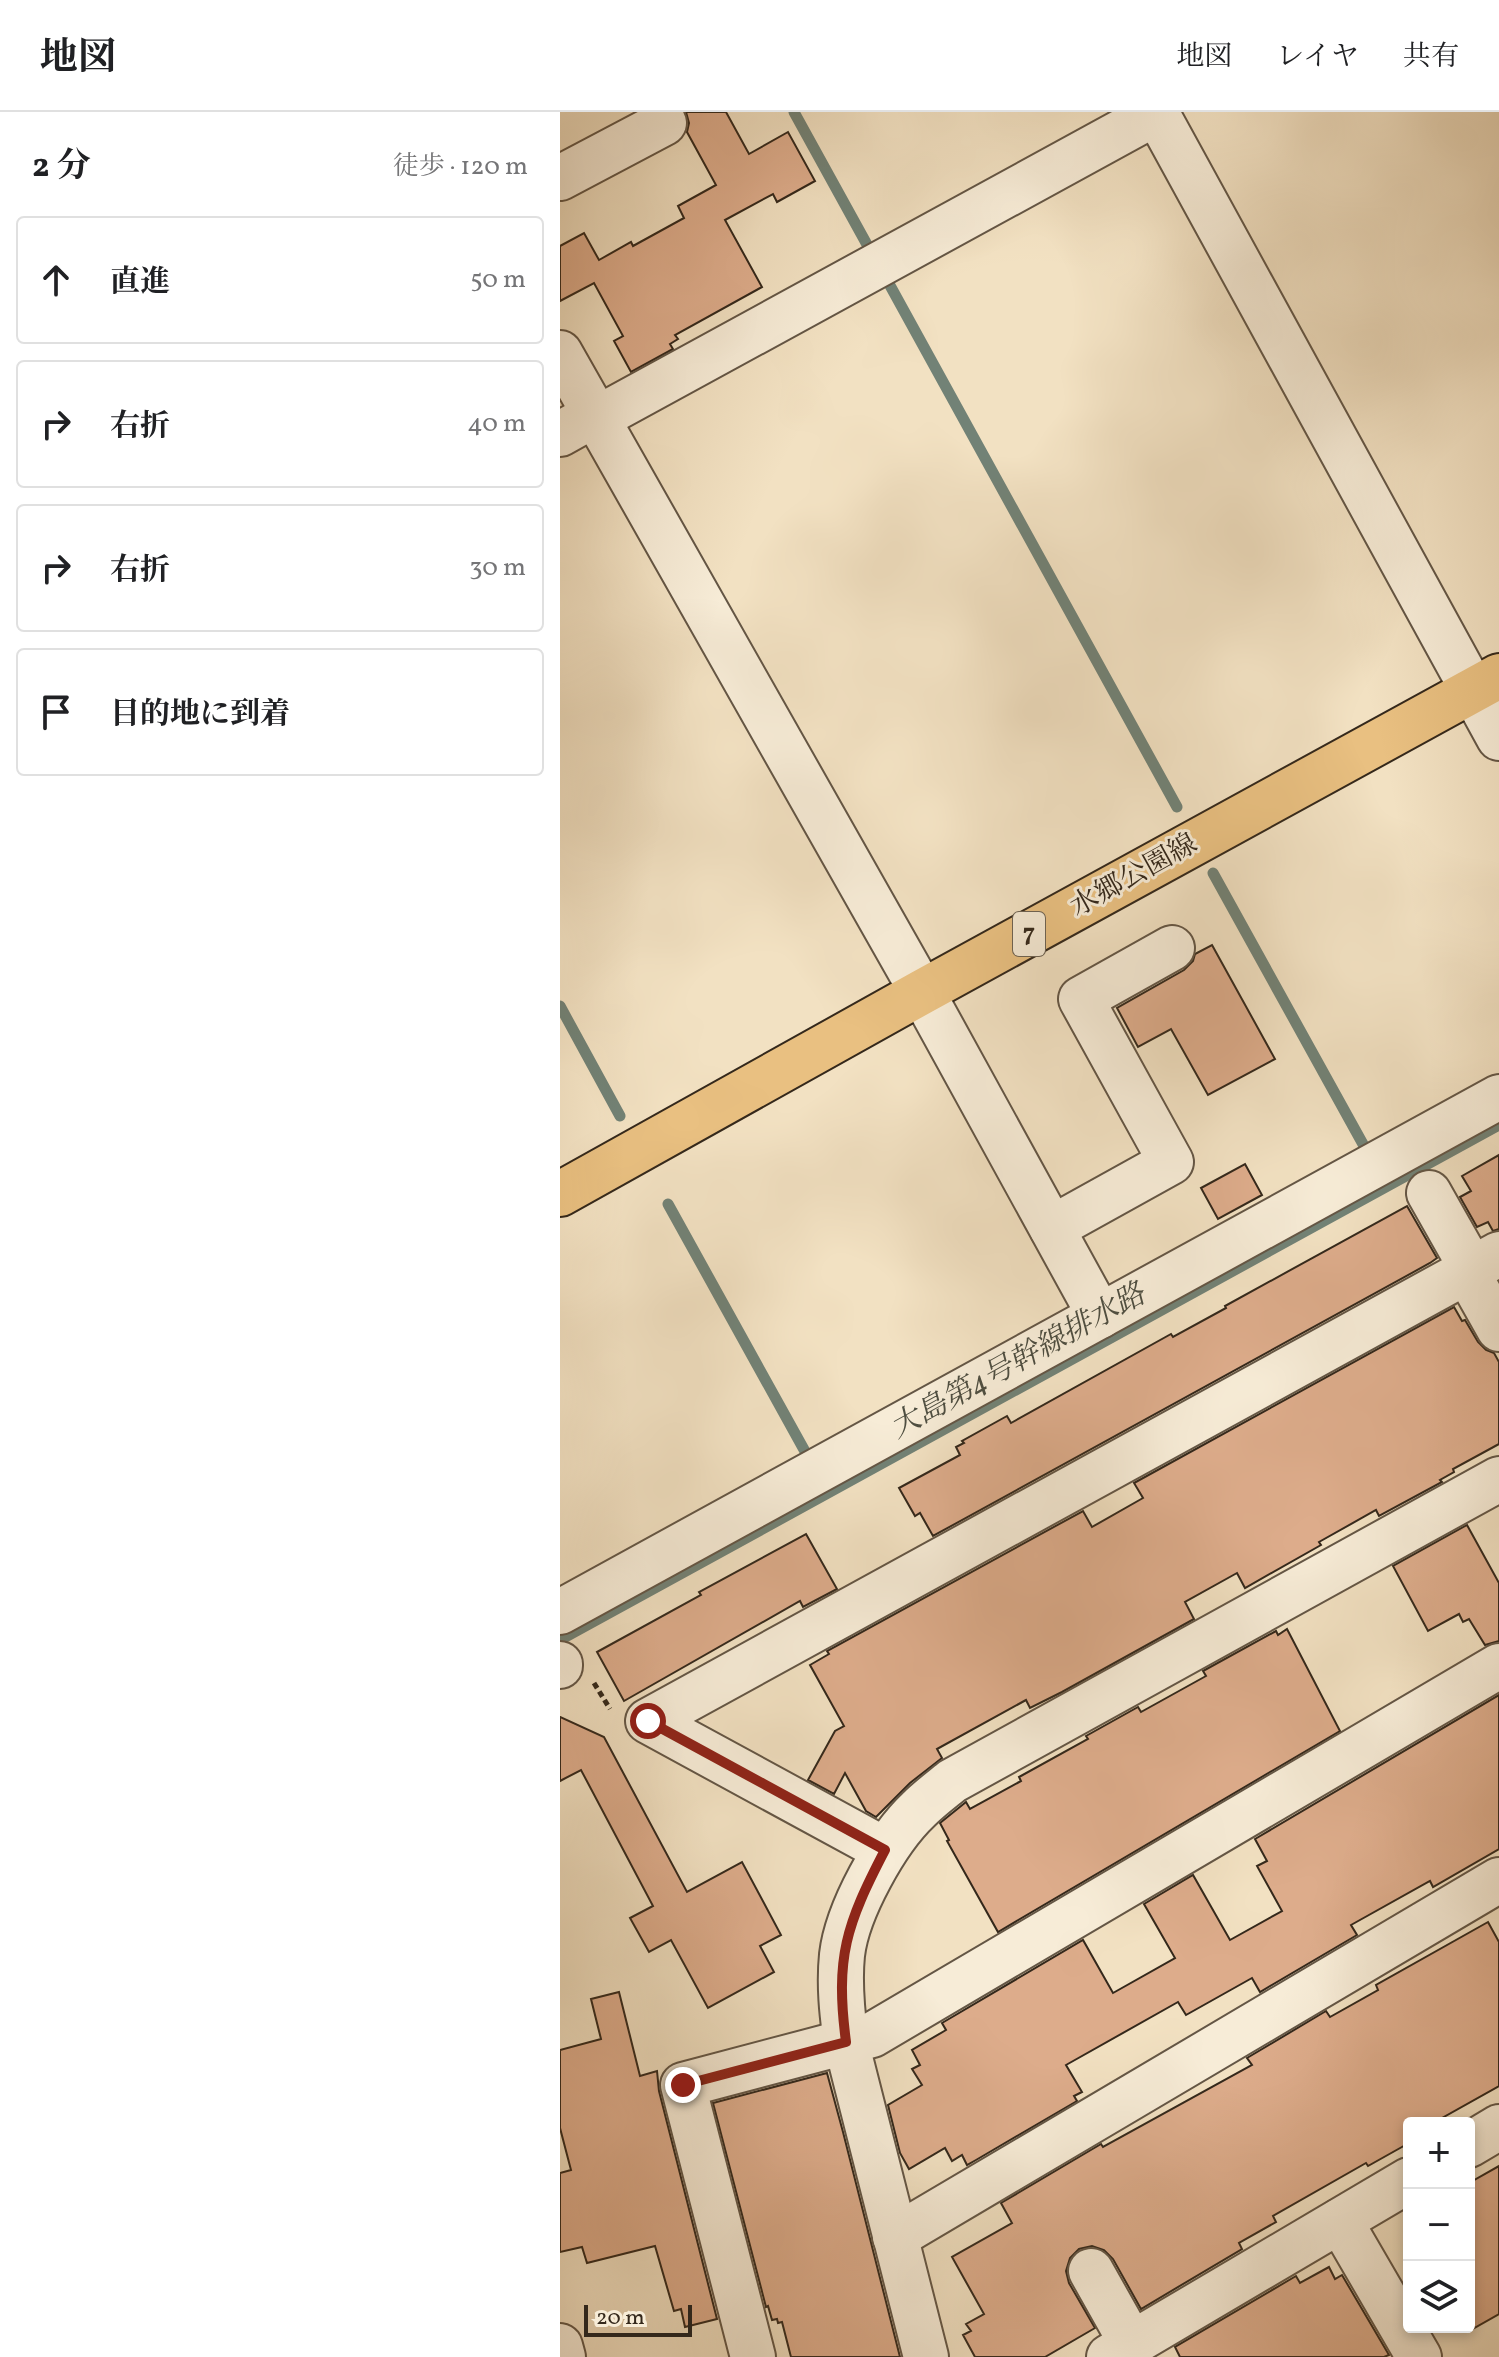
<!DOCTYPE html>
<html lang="ja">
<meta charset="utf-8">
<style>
:root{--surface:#fff;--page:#f6f6f6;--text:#202124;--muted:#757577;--line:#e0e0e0}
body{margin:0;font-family:Vollkorn,"Noto Serif JP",serif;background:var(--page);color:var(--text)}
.controls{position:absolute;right:24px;bottom:24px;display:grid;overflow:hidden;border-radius:8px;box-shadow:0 4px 12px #0003}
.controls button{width:72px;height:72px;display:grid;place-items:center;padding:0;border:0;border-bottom:2px solid var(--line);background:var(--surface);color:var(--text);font:40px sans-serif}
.scale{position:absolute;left:24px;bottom:20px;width:108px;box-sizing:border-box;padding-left:8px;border:4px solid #34281b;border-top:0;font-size:22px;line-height:28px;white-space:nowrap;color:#34281b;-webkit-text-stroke:6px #f7ecd7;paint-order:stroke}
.stop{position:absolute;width:24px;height:24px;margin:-18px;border:6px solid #8f2418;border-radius:50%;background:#fff}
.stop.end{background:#8f2418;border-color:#fff;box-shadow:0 2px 8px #0008}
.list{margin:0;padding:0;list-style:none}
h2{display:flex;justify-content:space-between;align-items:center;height:104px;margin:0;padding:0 32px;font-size:34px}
h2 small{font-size:26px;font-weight:400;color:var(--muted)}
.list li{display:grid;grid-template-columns:52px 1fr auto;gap:24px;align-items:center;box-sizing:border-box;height:128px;margin:0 16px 16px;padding:0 16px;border:2px solid var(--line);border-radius:8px}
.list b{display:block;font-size:30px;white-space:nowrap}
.list em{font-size:26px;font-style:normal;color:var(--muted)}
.icon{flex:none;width:44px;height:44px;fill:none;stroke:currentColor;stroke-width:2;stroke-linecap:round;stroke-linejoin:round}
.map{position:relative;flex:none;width:939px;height:2245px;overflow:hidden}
header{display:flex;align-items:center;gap:48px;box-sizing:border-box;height:112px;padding:0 40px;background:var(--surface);border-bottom:2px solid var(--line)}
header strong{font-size:38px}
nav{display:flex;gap:44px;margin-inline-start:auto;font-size:28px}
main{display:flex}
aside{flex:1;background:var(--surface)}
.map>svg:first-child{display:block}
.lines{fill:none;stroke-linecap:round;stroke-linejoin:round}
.stream{stroke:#728276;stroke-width:11}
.building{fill:#ddac8b;stroke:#34281b;stroke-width:2}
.minor-casing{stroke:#645645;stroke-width:48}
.major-casing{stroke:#34281b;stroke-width:48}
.path{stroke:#34281b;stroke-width:5;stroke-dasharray:6 4;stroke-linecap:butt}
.minor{stroke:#f7ecd7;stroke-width:44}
.major{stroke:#e9c081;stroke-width:44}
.route{stroke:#8f2418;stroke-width:10}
.labels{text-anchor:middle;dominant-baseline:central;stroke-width:6;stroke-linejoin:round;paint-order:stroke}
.shield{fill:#f7ecd7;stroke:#6e6353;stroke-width:2}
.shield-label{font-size:26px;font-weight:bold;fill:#34281b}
.street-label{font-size:28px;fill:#34281b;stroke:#f7ecd7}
.water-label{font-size:30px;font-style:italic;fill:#4e4e41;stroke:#f7ecd7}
</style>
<header>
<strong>地図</strong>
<nav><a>地図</a><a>レイヤ</a><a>共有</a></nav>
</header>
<main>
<aside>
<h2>2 分<small>徒歩 · 120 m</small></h2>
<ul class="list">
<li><svg class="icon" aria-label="ahead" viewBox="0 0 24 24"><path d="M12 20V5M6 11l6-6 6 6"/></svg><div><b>直進</b></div><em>50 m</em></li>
<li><svg class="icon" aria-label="right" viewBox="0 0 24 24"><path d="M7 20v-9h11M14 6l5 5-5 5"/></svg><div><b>右折</b></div><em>40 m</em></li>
<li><svg class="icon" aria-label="right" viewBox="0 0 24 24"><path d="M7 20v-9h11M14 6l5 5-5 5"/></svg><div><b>右折</b></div><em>30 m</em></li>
<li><svg class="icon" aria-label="arrive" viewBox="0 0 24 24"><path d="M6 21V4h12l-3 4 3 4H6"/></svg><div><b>目的地に到着</b></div></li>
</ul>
</aside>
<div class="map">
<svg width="939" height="2245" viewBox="0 0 939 2245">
<rect width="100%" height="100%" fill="#f2e1c2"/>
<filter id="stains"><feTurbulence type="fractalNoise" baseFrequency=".0025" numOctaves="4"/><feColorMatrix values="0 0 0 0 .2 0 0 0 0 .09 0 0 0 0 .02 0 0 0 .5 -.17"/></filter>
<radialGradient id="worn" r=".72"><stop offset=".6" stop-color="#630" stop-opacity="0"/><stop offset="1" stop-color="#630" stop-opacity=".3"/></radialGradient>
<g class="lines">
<g class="stream">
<path d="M234,0L310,138"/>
<path d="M327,168L617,695"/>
<path d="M653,761L809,1043"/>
<path d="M0,894L60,1004"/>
<path d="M108,1092L247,1343"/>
<path d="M0,1528L939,1013"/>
</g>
</g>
<g class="building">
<path d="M126,0H166L189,42L228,20L255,69L217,90L213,82L165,108L202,175L115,223L118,227L110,232L113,237L71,260L54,229L63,224L34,171L0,189V134L24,121L39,148L71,130L73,134L124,106L118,94L156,73L127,20L129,11Z"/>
<path d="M652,833L715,947L648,983L611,917L578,935L557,896L624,858L633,849L635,842Z"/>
<path d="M939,1043V1117L933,1119L928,1110L917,1115L900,1085L911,1079L902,1064Z"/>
<path d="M685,1052L702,1083L658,1107L641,1076Z"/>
<path d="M847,1094L877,1146L870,1151L373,1424L360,1401L355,1404L339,1376L400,1343L396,1335L404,1331L402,1329L447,1304L451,1311L611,1222L613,1225L666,1196L665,1194Z"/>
<path d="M894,1195L902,1209L905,1208L918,1230L926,1238L934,1241L939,1250V1332L893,1357L894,1360L880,1368L882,1370L819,1404L816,1398L759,1430L761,1433L685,1476L677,1461L625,1490L634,1507L502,1580L470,1596L466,1588L377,1637L382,1646L350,1671L316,1705L306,1699L285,1661L274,1682L248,1668L275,1619L284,1614L250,1553L269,1542L267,1539L523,1399L532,1415L583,1386L574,1371Z"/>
<path d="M907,1413L939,1471V1529L925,1533L909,1507L903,1510L899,1502L868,1519L833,1454Z"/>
<path d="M246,1422L277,1477L243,1495L240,1489L64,1589L37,1540L141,1483L139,1480Z"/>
<path d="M727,1517L780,1619L438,1820L387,1729L389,1728L380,1711L406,1690L410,1697L461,1669L459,1665L528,1627L526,1624L578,1595L581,1600L646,1564L643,1559L716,1519L718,1523Z"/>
<path d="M939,1583V1737L873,1775L870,1769L791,1813L797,1823L700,1880L692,1866L626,1903L618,1890L506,1953L522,1980L514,1984L517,1989L416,2048L407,2053L402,2043L392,2049L385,2036L349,2057L340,2041L328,1993L362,1973L352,1957L360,1953L352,1938L386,1918L382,1911L523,1828L553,1881L615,1846L584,1792L633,1763L670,1828L722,1799L697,1754L707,1749L695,1727Z"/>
<path d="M0,1605L44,1625L127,1780L182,1750L221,1823L200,1834L214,1860L148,1896L111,1828L89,1840L70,1806L93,1794L21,1658L0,1669Z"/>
<path d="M928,1810L939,1830V1974L873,2011H849V2031L808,2054L806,2051L713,2104L716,2110L679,2131L682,2137L581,2197L553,2147L544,2138L532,2134L519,2137L510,2146L506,2159L509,2171L535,2216L485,2245H415L403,2223L411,2219L406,2212L424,2202L392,2145L452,2111L441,2091L541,2032L543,2035L692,1953L687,1946L766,1899L770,1905L818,1878L816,1873Z"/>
<path d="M59,1880L80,1964L97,1959L99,1979L157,2207L125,2215L121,2197L114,2199L95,2134L27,2151L22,2135L0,2140V2061L11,2058L0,2016V1938L41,1927L31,1887Z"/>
<path d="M267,1961L283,2020L340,2245H231L222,2210L218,2211L217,2207L212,2208L208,2194L206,2195L153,1991Z"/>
<path d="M939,2054V2202L909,2219V2071Z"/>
<path d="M769,2155L775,2167L782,2163L829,2243L824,2245H620L615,2235L736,2164L740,2171Z"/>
</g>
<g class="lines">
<g class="minor-casing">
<g id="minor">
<path d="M596,0L939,626"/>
<path d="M0,66L104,11"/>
<path d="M0,241L362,880L540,1204"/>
<path d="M36,307L598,0"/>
<path d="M0,322L34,303"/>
<path d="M869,1081L912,1157"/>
<path d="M492,1116L611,1050L521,887L612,836"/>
<path d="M907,1160L939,1217"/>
<path d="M0,1500L939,985"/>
<path d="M0,1552V1554"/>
<path d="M325,1738L88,1609L939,1142"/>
<path d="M909,2033L939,2015"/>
<path d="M780,2109L859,2245"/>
<path d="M335,2125L939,1768"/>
<path d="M531,2159L572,2232"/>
<path d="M0,2234L3,2245"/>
<path d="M193,2245L123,1973L312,1923L939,1554"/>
<path d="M366,2245L286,1930C282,1901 279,1873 282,1843C287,1799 326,1728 359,1697C369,1687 381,1678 392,1669L939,1367"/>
<path d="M549,2245L849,2068"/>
</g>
</g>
<g class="major-casing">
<path id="major" d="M0,1082L362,880L939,564"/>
</g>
<path class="path" d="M34,1571L50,1597"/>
<use href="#minor" class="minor"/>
<use href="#major" class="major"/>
</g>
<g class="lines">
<path class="route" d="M88,1609L325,1738C286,1813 275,1845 286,1930L123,1973"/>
</g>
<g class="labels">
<rect class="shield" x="453" y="800" width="32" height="44" rx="6"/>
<g class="shield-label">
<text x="469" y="822">7</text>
</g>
<g class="street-label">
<text transform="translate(574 764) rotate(-29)">水郷公園線</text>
</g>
<g class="water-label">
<text transform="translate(458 1250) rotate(-29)">大島第4号幹線排水路</text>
</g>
</g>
<rect width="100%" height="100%" filter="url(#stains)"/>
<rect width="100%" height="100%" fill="url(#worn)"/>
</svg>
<div class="controls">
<button>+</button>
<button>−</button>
<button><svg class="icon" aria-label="layers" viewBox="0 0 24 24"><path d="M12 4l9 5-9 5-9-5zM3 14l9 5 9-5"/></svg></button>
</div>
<div class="scale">20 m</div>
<div class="stop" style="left:88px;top:1609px"></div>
<div class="stop end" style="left:123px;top:1973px"></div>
</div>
</main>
